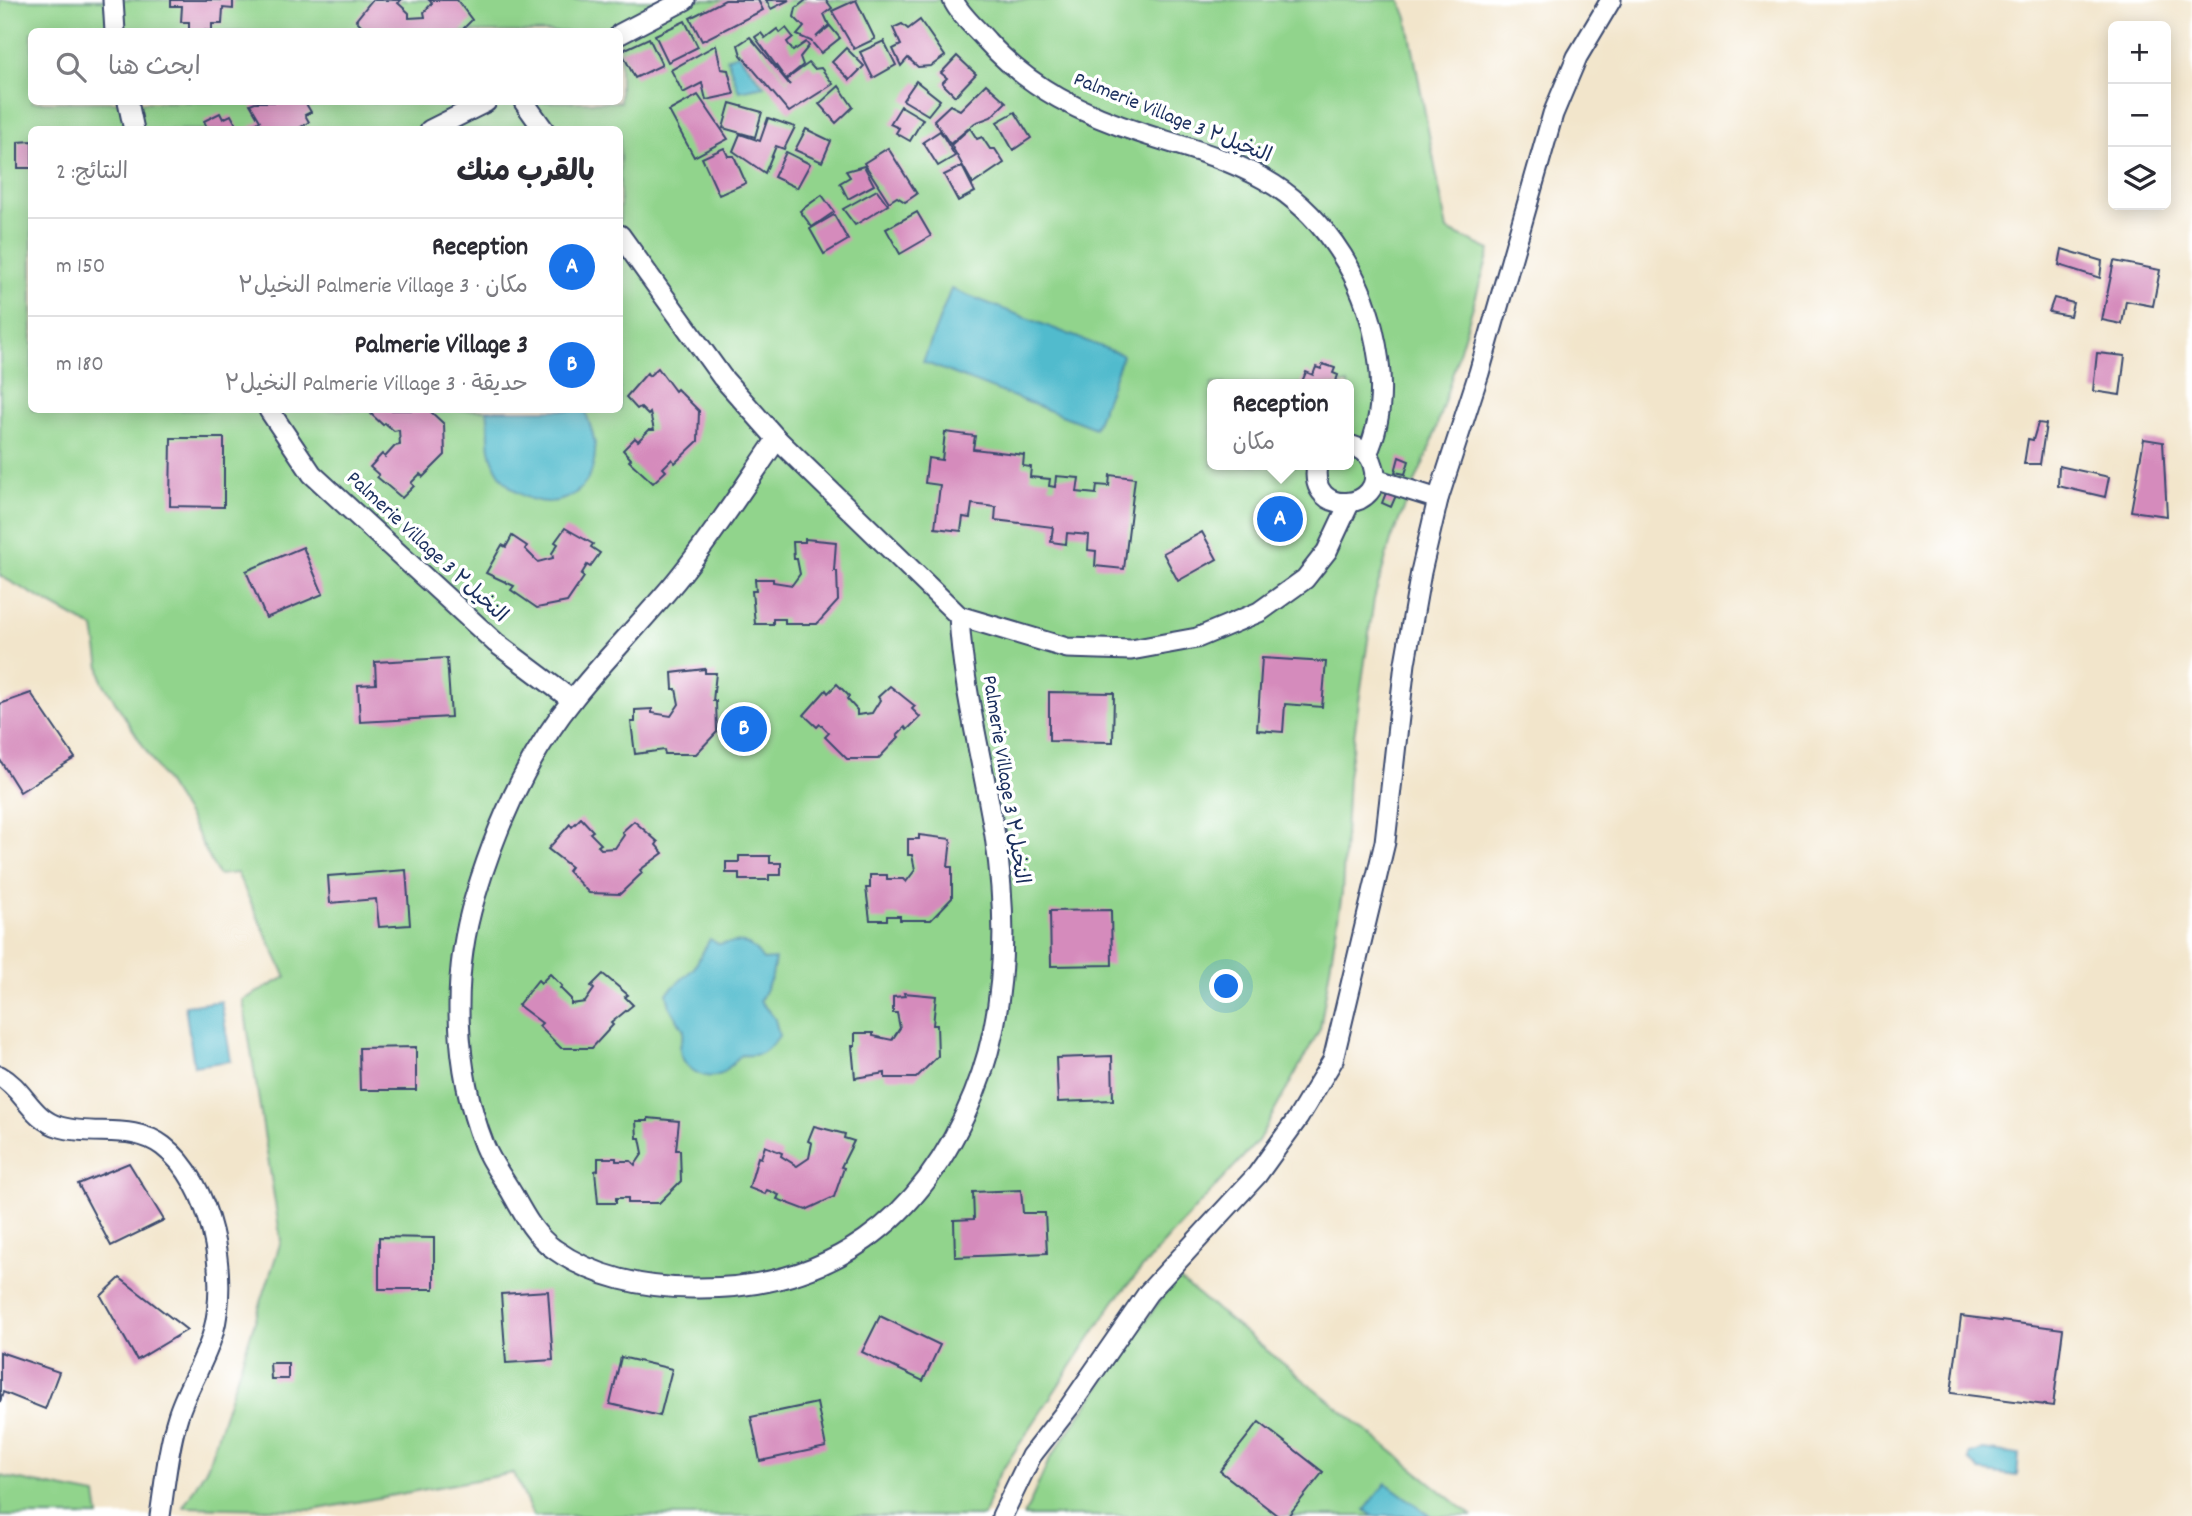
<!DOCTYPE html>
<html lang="ar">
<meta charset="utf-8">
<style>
:root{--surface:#fff;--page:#f7f7f7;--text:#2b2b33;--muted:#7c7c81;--line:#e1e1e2;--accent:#1a73e8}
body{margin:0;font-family:Dekko,"Playpen Sans Arabic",sans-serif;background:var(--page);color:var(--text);direction:rtl}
.controls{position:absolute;right:21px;top:21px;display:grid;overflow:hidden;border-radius:10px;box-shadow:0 4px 18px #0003}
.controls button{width:63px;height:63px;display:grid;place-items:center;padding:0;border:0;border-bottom:2px solid var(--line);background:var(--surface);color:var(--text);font:35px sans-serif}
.you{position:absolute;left:1227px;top:987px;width:24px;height:24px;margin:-18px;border:5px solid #fff;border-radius:50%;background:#1a73e8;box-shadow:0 0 0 10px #1a73e833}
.badge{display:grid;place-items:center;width:46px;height:46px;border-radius:50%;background:var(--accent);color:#fff;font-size:23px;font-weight:700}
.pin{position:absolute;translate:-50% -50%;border:4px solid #fff;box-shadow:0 2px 7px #0006}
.popup{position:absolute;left:1207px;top:379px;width:147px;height:91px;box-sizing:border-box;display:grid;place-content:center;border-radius:10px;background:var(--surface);filter:drop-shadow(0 2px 5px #0005);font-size:23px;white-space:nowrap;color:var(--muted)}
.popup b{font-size:26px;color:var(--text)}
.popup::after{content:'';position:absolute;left:50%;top:100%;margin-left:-14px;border:14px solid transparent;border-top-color:var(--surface)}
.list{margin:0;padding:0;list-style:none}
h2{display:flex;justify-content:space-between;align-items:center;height:91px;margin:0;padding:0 28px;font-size:30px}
h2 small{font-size:23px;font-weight:400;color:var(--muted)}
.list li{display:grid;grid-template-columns:46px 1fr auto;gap:21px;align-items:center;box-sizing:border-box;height:98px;padding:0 28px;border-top:2px solid var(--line)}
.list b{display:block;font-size:26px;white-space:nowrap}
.list p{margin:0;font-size:23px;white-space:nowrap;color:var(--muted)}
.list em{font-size:23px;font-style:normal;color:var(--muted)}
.icon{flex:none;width:38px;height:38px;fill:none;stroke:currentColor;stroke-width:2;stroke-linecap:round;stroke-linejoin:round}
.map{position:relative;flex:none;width:2192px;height:1516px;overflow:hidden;direction:ltr}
.search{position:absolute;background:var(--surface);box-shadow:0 4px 18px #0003;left:28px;top:28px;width:595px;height:77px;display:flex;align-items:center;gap:18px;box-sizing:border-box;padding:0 24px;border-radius:10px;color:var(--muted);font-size:26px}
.panel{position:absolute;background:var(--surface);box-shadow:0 4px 18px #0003;left:28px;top:126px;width:595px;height:287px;border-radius:10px;direction:rtl}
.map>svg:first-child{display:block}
.green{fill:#91d48c;stroke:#568275;stroke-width:2;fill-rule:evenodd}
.water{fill:#51bbcd;stroke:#367596;stroke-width:2}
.building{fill:#d58bbc}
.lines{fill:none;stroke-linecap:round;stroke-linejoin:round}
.minor-casing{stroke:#3b4a6e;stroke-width:23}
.minor{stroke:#fff;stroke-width:19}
.labels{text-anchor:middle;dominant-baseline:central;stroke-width:7;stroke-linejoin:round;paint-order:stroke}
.street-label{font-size:21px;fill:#1b2f5e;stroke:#fff}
</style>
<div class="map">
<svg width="2192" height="1516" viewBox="0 0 2192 1516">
<rect width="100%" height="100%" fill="#fff"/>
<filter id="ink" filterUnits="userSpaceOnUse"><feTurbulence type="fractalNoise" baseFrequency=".0143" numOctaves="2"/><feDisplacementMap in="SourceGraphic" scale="14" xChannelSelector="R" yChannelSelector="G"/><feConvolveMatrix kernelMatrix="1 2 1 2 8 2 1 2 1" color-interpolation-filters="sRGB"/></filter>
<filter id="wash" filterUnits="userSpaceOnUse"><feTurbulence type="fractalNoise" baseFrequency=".00686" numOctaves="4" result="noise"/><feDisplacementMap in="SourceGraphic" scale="28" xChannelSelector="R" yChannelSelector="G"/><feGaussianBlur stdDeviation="1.57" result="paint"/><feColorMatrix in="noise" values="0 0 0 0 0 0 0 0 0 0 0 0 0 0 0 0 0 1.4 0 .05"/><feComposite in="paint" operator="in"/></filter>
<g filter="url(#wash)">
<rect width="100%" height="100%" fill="#f2e5cb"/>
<g class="green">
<path d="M0,0H1400L1407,18L1447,230L1490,250L1431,445L1392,537L1374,599L1348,777L1342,894L1320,1029L1258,1141L1169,1237L1115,1300L995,1481L984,1516H533L514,1473L313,1510L183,1507L208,1465L281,1241L243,1000L286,977L237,873L218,875L189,818L102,681L94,628L0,576ZM32,32H620V102H32ZM32,130H620V410H32ZM1212,384H1348V465H1212Z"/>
<path d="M1176,1277L1472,1516H1024L1049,1460Z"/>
<path d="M0,1476L96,1495L99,1516H0Z"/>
</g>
<g class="water">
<path d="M738,54L764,86L739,91L727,58Z"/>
<path d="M951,289L1123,355L1095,428L923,362Z"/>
<path d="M487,410H585C589,423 596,438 595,452C592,517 512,518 492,458C487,444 490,425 487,410Z"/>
<path d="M710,939L718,944C741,942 748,938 763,960L775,959L772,976L760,1001L775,1019L779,1036C767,1051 762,1057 742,1055C733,1060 729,1070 721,1074C704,1083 679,1066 680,1047C681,1041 684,1037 684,1030L670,1007L667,993L694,968Z"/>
<path d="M221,1001L231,1061L194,1066L185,1006Z"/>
<path d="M1983,1450L2019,1455L2017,1476L1980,1471L1969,1460V1454Z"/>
<path d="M1386,1483L1431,1516H1373L1365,1510Z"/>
</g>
<g id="blocks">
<g class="building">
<path d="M171,0H233V9L223,8L222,24H212V31L189,30V22H181L182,6H171Z"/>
<path d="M372,0H401L398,3L409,13V18L425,17L424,12L432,3L429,0H457L472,20L460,32H375L372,29L368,32L356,20Z"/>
<path d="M725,0H758L763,10L702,41L690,18Z"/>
<path d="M766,0H789L771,9Z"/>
<path d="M806,0H826L832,8L824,14L829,25L816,37L830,26L840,38L821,53L811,41L797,35L804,27L794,17L796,8Z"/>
<path d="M856,0L875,39L854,49L832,11Z"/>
<path d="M920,20L945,56L931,66L918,67L908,58L901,66L893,49L901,45L893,28L902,24L908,29Z"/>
<path d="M685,21L698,47L668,62L655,35Z"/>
<path d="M786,28L793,37L787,42L793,51L806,42L809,46L800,57L803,65L786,79L755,37L761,33L765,38L777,29L780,33Z"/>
<path d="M750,37L790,85L787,80L791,76L809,63L814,69L821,68L833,84L789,112L741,55L738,45Z"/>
<path d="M649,38L662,65L635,78L621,51Z"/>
<path d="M884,41L896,65L873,78L860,52Z"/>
<path d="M716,45L721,69L728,70L734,94L706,100L702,83L683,93L671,70Z"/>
<path d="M846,48L864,66L850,80L832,62Z"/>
<path d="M957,56L976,74L955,96L942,83L947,78L941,73Z"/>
<path d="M916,81L940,100L928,115L903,100Z"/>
<path d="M986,84L1006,102L991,117L975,123L950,144L934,120L950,105L960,110Z"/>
<path d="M839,86L853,107L836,123L819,104Z"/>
<path d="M698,95L728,139L694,157L669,111Z"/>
<path d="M255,102H305L311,112L305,115L309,122L296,130H245L260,121L250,104Z"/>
<path d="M730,103L762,112L755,137L723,128Z"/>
<path d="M901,106L923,119L910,141L896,133L899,128L890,124Z"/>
<path d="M1015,112L1031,138L1013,150L997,122Z"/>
<path d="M220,113L223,119L231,115L239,130H208L204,121Z"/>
<path d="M768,118L795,127L784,149L776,146L765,173L733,151L740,134L760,141Z"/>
<path d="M970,128L977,139L982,137L990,149H995L1004,163L973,184L951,145Z"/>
<path d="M806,129L831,141L822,162L795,150Z"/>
<path d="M940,131L955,156L938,166L923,142Z"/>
<path d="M32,141V168H18V142Z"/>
<path d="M724,148L728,156H734L746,183L719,195L702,158Z"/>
<path d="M888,148L917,194L905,202L897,197L889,202L864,163Z"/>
<path d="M786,152L810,164L797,188L774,177Z"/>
<path d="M864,166L874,185L848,199L840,183L850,177L846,171Z"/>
<path d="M962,166L975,192L958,201L944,175Z"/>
<path d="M877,190L888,205L855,225L843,209Z"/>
<path d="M822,195L834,212L812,227L800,211Z"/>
<path d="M917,212L931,236L900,254L886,229Z"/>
<path d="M834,215L848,240L824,254L810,229Z"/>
<path d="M2062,249L2102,261L2100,278L2059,265Z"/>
<path d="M2114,261L2160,270L2153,306L2126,301L2122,324L2102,320Z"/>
<path d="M2054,298L2073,303L2070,316L2049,312Z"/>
<path d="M2097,353L2125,356L2120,395L2093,391Z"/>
<path d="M1323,364L1335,368L1333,373L1338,375L1336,381L1343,384H1301L1306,372L1313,375L1316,367L1321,369Z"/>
<path d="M658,368L675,391L677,389L699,411L698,441L675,463L672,459L663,468L666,471L653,483L629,461L631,459L623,450L635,438L638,441L649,430H654L650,413L648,415L640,407L637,409L626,397L647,373L649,376Z"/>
<path d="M375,410H429L444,424L445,455L423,477L420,474L411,483L414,486L402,498L377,477L379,475L370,467L382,454L385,457L395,446L400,445L399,430L394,431L385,423L383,425L371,414Z"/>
<path d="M2038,423L2046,424L2040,464H2024L2028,439L2033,440Z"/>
<path d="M945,432L975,436L973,449L1024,455L1023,466L1031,467L1030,477L1050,479L1049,486L1055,487L1056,476L1079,478L1077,492L1096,494L1097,485L1109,486L1110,475L1135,478L1124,569L1095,566L1096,551L1088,550L1089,535L1067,533L1066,544L1051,542L1053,527L995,520L996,507L972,504L970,518L963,517L961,531L935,528L940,485L925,483L928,458L942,460Z"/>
<path d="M171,438H224V507L170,506Z"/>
<path d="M2144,439L2163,442L2167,516L2131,511Z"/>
<path d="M1399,457L1409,461L1405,474L1395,472Z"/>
<path d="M2059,466L2109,477L2105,497L2058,486Z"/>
<path d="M1388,488L1398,491L1391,507L1382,503Z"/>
<path d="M1279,498L1291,502L1290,506L1295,508L1293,515L1298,517L1293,530L1283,526L1278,539L1264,534L1268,521L1258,517L1263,505L1270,508L1272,501L1278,503Z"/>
<path d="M565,528L593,544L591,547L600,553L590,567L587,565L581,575L584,577L567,602L537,608L511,590L514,586L486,573L502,545L506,547L512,536L527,546L525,549L538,562L553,558L552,553L558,544L555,542Z"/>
<path d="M1202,532L1217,559L1178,581L1163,553Z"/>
<path d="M805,539L836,542L834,571H837L838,601L817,624H785V619H773V624H755L752,591H756L755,579H773V582L792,585L800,574L797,559H794L793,542H805Z"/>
<path d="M303,547L323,594L266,618L246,571Z"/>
<path d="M447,658L451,717L360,722L358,685L376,684L375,662Z"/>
<path d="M1262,658L1326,662L1322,707L1285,704L1283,732L1257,730Z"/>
<path d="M705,669V673H716L713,701H716L717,732L696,754H665L664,750L635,754L631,722H635V710L652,709V713L671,716L679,704L676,689H673L672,673Z"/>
<path d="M837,684L849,696L847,699L857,710V715L872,713L880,700L878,697L890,686L915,706L912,709L920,717L907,730L905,727L897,735L899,737L878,759H847L825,737L829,733L820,724L817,727L804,715L826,690L828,693Z"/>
<path d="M1049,692L1114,693L1113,742L1049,741Z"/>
<path d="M31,693L75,758L20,792L0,760V704Z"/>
<path d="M581,818L593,831L590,833L601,844L598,846L601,849L615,848L624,835L622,832L634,821L658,842L656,845L663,853L640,870L642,873L620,894L589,893L568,871L571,867L548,849L570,824L572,827Z"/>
<path d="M919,835L951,839L948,867H952V898L931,920H900V916H887V920H870L866,888H870V875H887V879H903L906,882L915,870L912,855H908V839H919Z"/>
<path d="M739,856H770V863H781V875H769V880H739V873H726V862H739Z"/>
<path d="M406,870L410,925L379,927L376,899L330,903L328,876Z"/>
<path d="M1111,910L1112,965L1051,966L1050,911Z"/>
<path d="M550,974L562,986L560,988L571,999V1004L585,1002L594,989L591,986L603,974L628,995L625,997L633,1005L611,1023L613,1025L592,1048H561L539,1026L542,1023L518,1005L538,980L541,983Z"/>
<path d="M904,993L936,996L933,1025H937L938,1056L916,1078H885V1073L855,1078L852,1046H855V1033H873V1036L892,1040L900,1028L897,1013H893V997L905,996Z"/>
<path d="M416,1047V1090H360L359,1048Z"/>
<path d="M1112,1056L1113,1100L1058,1102L1056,1058Z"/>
<path d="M648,1118L679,1121L676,1150H680L681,1181L659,1203H628V1198H616V1203H598L595,1171L598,1170V1158H616V1161H631L635,1165L643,1153L640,1138H637L636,1121H648Z"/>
<path d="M814,1126L845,1134L844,1138L854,1141L841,1167L844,1168L834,1197L806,1210L777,1199L779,1195L767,1190L765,1194L749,1188L758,1157L761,1158L765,1146L782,1153L781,1156L797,1166L809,1158L812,1143L808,1141Z"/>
<path d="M129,1163L164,1220L111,1246L78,1184Z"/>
<path d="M1021,1190L1023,1213H1045L1047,1253L955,1257L954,1220L974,1219L973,1192Z"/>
<path d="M379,1237L434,1238V1289H379Z"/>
<path d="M120,1278L187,1330L137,1360L101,1296Z"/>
<path d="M548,1291L553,1360L506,1363L501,1294Z"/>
<path d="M880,1316L940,1345L923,1381L862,1352Z"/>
<path d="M1961,1316L2063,1329L2053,1406L1951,1393Z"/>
<path d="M0,1352L59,1372L45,1409L3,1392L0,1402Z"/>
<path d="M621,1357L672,1369L660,1416L610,1404Z"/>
<path d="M270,1363H288V1379H271Z"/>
<path d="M817,1403L826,1447L760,1461L751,1417Z"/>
<path d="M1259,1422L1323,1472L1288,1516H1278L1220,1471Z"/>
</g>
</g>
</g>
<g filter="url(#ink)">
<use href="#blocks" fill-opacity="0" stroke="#3b4a6e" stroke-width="2"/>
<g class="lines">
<g class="minor-casing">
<g id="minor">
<path d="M113,0L115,32"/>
<path d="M953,0C960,15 976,28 987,41C1029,88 1084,115 1144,134C1185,147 1227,158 1264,179C1319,210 1359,269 1373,330C1383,371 1385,415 1367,454"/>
<path d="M620,34L685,0"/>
<path d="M128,102L134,130"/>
<path d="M524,102L544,130"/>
<path d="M430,130L486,102"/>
<path d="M620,235L722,377L777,439L959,616L1067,648L1131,650L1197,638L1259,612L1305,579L1327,551L1349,504"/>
<path d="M269,410L312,474L496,643L572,700"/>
<path d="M777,439C744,487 712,537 676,581C643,621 606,658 574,698C527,756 496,827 475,897C451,976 454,1068 484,1145C491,1163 504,1179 513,1195C524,1215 535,1236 554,1249C593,1277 645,1288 692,1288C829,1291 923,1221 974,1094C1007,1013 1008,921 995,836C983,762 963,691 959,616"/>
<path d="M1317,465C1307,520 1388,510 1373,465C1370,453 1359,447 1348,445"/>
<path d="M1375,479L1438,499"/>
<path d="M0,1076C24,1089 31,1119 60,1127C94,1137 133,1123 163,1146C212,1183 229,1276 213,1333C205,1362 187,1387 178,1416C168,1448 165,1483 160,1516"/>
<path d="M1002,1516L1031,1456L1070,1406L1148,1293L1257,1175L1298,1118L1333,1060L1385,842L1405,663L1421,572L1438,499L1479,373L1553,114L1577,57L1611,0"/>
</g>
</g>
<use href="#minor" class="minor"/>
</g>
</g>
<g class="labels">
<g class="street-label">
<text transform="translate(1172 119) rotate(22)">Palmerie Village 3 النخيل٣</text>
<text transform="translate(426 548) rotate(43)">Palmerie Village 3 النخيل٣</text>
<text transform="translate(1004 780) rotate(81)">Palmerie Village 3 النخيل٣</text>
</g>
</g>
</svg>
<div class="controls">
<button>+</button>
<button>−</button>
<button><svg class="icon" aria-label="layers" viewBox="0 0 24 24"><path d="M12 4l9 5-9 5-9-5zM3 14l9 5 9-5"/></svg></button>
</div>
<div class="you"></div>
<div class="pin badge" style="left:1280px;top:519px">A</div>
<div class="popup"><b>Reception</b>مكان</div>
<div class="pin badge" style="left:744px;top:729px">B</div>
<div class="search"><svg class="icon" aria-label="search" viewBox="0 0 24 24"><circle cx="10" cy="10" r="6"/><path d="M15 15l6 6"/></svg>ابحث هنا</div>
<section class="panel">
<h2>بالقرب منك<small>النتائج: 2</small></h2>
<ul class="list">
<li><span class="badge">A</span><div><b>Reception</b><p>مكان · Palmerie Village 3 النخيل٣</p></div><em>150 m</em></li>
<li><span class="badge">B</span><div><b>Palmerie Village 3</b><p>حديقة · Palmerie Village 3 النخيل٣</p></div><em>180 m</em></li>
</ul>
</section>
</div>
